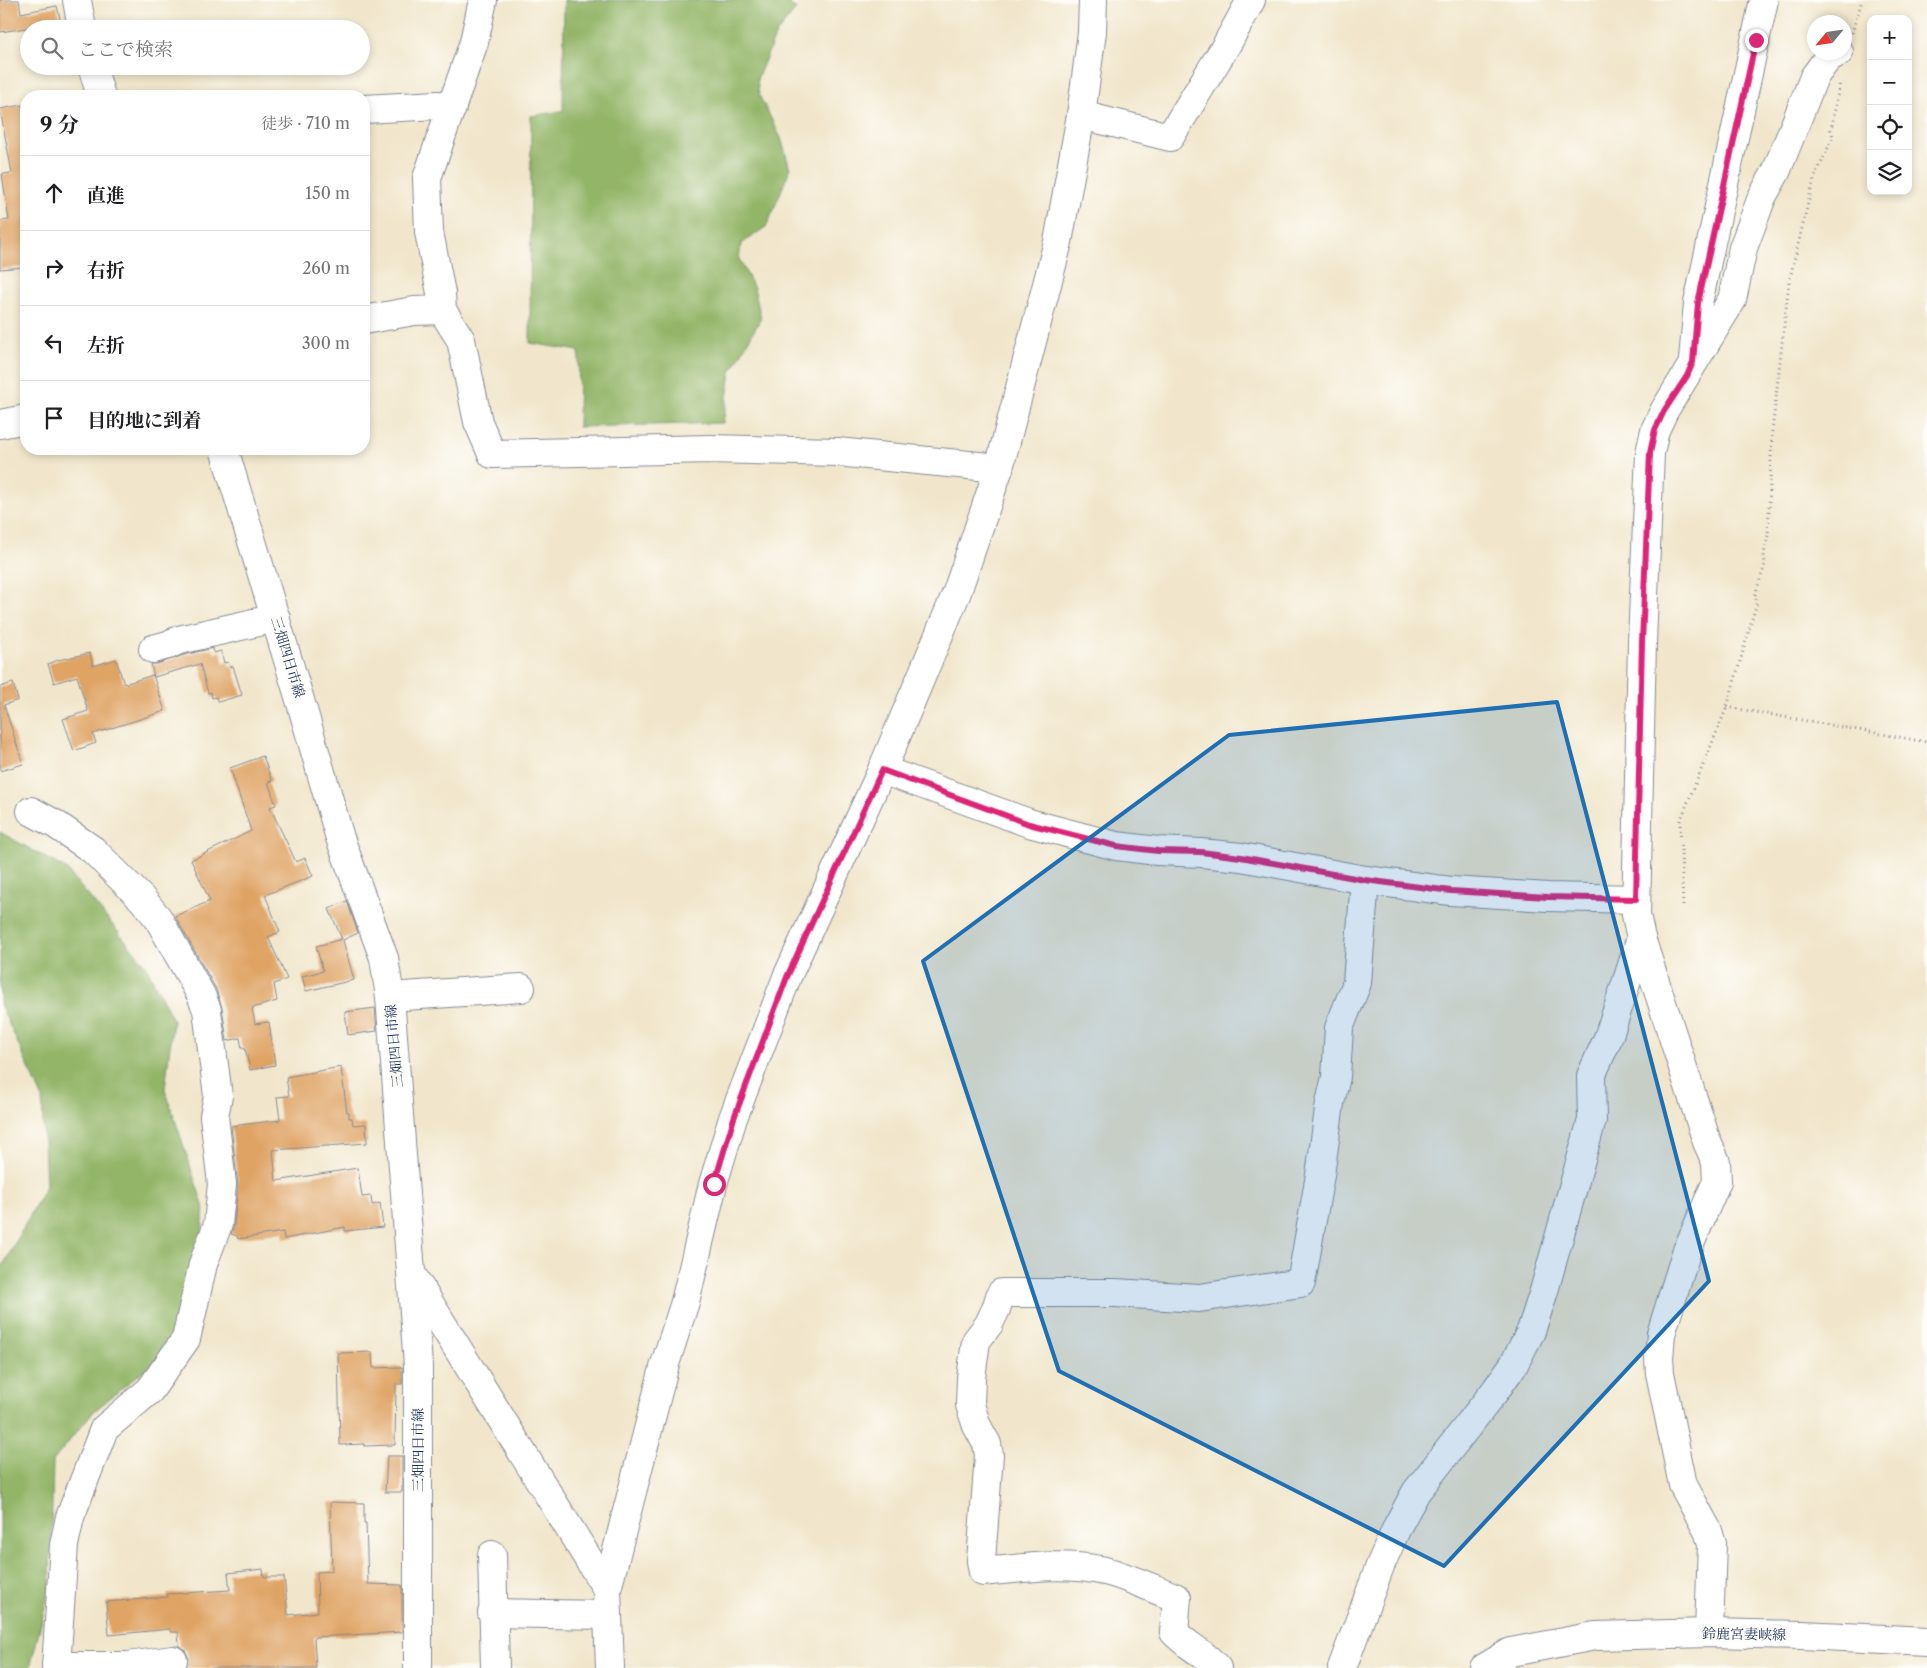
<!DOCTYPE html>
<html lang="ja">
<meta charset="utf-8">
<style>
:root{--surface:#fff;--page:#f2f2f2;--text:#202124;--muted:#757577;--line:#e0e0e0}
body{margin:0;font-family:"Libre Caslon Text","Noto Serif JP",serif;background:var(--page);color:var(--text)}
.controls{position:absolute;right:15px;top:15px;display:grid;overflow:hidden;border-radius:10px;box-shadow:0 2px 8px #0003}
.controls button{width:45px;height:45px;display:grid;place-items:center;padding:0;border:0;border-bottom:1px solid var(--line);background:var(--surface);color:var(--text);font:25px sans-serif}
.compass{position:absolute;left:1807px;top:15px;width:45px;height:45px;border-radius:50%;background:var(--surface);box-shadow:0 2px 8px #0003;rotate:241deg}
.stop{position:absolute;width:15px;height:15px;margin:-11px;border:4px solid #db2777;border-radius:50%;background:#fff}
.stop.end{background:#db2777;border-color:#fff;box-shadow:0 1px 5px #0008}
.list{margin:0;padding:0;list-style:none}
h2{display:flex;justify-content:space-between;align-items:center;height:65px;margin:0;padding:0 20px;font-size:21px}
h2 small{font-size:16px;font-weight:400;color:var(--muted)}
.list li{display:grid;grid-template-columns:32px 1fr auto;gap:15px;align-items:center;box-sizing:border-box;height:75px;padding:0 20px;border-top:1px solid var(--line)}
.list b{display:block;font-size:19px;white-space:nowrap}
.list em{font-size:16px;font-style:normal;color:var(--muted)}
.icon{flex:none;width:28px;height:28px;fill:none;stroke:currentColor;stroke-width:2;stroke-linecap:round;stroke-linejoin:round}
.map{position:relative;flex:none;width:1927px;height:1668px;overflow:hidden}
.search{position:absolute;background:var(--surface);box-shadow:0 2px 8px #0003;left:20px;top:20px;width:350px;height:55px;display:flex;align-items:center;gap:12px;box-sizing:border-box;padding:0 18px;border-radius:28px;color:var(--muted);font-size:19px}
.panel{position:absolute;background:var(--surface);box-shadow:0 2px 8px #0003;left:20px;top:90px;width:350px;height:365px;border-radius:20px}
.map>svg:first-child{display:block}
.forest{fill:#93b568;stroke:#577263}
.building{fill:#dfa364}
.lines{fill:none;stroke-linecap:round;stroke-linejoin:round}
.minor-casing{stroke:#868a94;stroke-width:30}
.major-casing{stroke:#868a94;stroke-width:30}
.path{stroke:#868a94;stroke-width:3;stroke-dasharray:1 4;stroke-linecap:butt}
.minor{stroke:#fff;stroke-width:28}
.major{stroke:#fff;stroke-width:28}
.route{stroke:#db2777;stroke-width:6}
.marked{fill:#1f6fb2;fill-opacity:0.2;stroke:#1f6fb2;stroke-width:4;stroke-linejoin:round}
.labels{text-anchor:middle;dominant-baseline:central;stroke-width:5;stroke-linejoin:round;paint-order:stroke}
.street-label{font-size:14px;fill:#1b2f5e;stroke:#fdfcf7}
</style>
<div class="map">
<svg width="1927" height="1668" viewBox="0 0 1927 1668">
<rect width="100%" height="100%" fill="#fdfcf7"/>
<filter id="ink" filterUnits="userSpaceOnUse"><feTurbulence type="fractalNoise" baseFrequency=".02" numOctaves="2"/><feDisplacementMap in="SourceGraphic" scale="10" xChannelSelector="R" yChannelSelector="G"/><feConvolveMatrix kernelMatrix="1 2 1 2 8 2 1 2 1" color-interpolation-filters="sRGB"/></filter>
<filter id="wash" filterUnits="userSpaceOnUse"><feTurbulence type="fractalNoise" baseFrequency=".0096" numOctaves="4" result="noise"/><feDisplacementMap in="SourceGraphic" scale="20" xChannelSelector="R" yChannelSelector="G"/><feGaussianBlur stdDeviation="1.12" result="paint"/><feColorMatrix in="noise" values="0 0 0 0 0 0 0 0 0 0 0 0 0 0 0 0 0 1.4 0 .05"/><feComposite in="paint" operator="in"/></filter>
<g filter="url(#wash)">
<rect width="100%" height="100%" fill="#f1e6cb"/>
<g class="forest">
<path d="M564,0H784L796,9L776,34L757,79L759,95L781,138L790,169L767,226L741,244L739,259L754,288L761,318L731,372L723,423L578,427L579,351L530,343L531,116L563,111Z"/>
<path d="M0,832L66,869L145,964L173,1020L165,1089L204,1208L197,1306L160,1357L92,1413L53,1461L50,1587L30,1668H0V1271L46,1186L42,1097L0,1004Z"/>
</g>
<g id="blocks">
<g class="building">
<path d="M0,0H19L21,13L57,6L61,23L0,32Z"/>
<path d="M22,105L26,127V259H24L25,267L0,269V221L9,220L2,174L12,173L0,109Z"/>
<path d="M213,648L214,653L221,651L224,663L228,662L230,667L233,666L242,695L218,702L216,697L212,698L211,692L208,693L200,664L154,677L151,664H157L184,655Z"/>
<path d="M90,653L93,666L116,659L124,684L153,675L165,711L93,734L96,743L74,751L63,719L88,711L77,676L54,683L48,664L58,660Z"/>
<path d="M13,683L18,700L4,705L23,764L0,771V687Z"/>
<path d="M263,756L272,781L268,782L276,805L270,807L296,862L305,858L313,876L265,895L280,932L268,937L287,979L274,984L277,1001L252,1008L255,1024L269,1022L275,1065L250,1070L245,1048L242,1049L240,1038L227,1041L222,1008L216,989L175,916L210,901L191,860L251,831L230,768Z"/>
<path d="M347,901L358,933L343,940L354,980L306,991L302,976L323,971L316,946L342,939L329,909Z"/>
<path d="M375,1008L377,1031L348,1035L345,1012Z"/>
<path d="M341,1067L347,1112H349V1118H352L353,1125L366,1124L367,1143L273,1150L276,1181L358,1168L362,1197L371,1196L372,1205L380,1203L383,1227L345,1231V1227L284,1239L283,1232L238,1239L237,1236L231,1234L234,1226L238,1185L231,1126L280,1120L277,1097L289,1096L286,1077Z"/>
<path d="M372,1352L373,1368L402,1367V1384H396L395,1445L364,1446V1444L340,1445L338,1353Z"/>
<path d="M387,1456H402V1492H385Z"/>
<path d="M330,1502L364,1503V1523H366L368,1584L402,1585V1632L316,1637L314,1638L316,1668H186L188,1657L185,1650L179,1646L178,1632H170V1629L109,1635L106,1602L168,1597L167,1594L230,1590L228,1573L263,1569L264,1577H284L288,1615L318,1612L317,1572L332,1571Z"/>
</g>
</g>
</g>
<g filter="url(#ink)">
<use href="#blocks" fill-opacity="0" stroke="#868a94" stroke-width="1"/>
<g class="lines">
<g class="minor-casing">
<g id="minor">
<path d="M483,0L474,42L427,178L429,232L441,293L442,310L461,340L478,422L492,454L710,449L837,452L999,468"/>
<path d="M364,109L438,105L452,108"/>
<path d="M1081,115L1170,137L1227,44L1251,0"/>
<path d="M364,320L414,311L442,310"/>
<path d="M1693,360L1698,303L1764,0"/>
<path d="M0,424L26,419"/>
<path d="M153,649L168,645L179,640L276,618"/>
<path d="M882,770L1029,823L1116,846L1158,851L1201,853L1241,857L1365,880L1451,891L1548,897L1636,899"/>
<path d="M31,811L55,824L93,850L143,900L158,918L201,995L207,1010L218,1096L214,1116L222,1184L218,1224L203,1264L186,1339L150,1390L104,1429L70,1517L64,1545L56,1668"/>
<path d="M390,997L521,988"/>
<path d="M412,1275L607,1589"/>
<path d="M492,1555L495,1668"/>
<path d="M492,1613L608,1615"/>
<path d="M1709,1633L1712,1543L1708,1531L1683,1485L1660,1373L1659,1358L1661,1334L1686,1253L1717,1181L1716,1162L1707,1142L1641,938L1636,915L1642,642L1650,453L1655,430L1664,411L1732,300L1743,248L1762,197L1776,172L1814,77L1828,58L1839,52"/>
<path d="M56,1666H128L173,1660"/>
<path d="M610,1668L607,1589L665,1364L685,1302L713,1184L733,1118L787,977L882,770L957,592L999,468L1058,242L1081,115L1092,32L1093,0"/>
<path d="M1217,1668C1205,1653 1187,1646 1174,1632L1177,1598C1156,1590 1126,1576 1105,1571C1062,1562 1026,1568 983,1572L981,1561L989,1455L987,1444L977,1426L970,1405L971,1378L976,1341L989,1324L996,1309L1001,1293H1115L1199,1298L1301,1283L1320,1175L1330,1103L1336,1077L1339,1028L1357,983L1365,880"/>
<path d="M1342,1668L1380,1566L1398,1525L1416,1492L1495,1391L1514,1364L1531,1331L1544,1291L1592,1120L1591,1076L1608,1038L1641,938"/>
</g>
</g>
<g class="major-casing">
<g id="major">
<path d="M77,0L82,29"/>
<path d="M92,66L101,96"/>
<path d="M224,449L303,710L340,838L384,958L390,997L418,1365V1668"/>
<path d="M1484,1668L1511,1652L1595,1636L1709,1633L1802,1635L1927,1641"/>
</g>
</g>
<g class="path">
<path d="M1852,33L1862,0"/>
<path d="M1727,707L1927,742"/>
<path d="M1683,906L1680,821L1727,707L1757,602L1755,595L1765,564L1764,554L1768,535L1772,432L1789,282L1814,179L1833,137L1831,130L1840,82"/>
</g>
<use href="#minor" class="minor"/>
<use href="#major" class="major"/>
</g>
</g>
<g class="lines" filter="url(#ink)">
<path class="route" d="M714,1184L734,1118L787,977L882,770L1029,824L1116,846L1158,851L1201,852L1241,857L1365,880L1451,891L1548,897L1636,899L1642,642L1650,453L1655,430L1664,411L1687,376L1693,362L1698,303L1756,40"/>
</g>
<path class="marked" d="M1557,702L1709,1281L1444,1566L1059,1371L923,961L1229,735Z"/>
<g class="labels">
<g class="street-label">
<text transform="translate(288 657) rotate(73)">三畑四日市線</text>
<text transform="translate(394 1046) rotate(-95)">三畑四日市線</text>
<text transform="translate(418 1450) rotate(-90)">三畑四日市線</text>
<text transform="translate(1744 1634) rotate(1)">鈴鹿宮妻峡線</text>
</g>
</g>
</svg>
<div class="controls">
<button>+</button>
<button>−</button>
<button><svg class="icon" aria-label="locate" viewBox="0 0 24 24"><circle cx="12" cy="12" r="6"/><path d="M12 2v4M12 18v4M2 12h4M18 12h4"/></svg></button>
<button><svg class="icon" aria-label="layers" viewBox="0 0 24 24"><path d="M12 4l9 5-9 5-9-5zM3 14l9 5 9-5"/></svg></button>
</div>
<svg class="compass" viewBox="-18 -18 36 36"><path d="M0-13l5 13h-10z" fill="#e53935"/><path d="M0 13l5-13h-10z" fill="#757577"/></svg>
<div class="stop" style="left:714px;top:1184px"></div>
<div class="stop end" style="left:1756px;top:40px"></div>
<div class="search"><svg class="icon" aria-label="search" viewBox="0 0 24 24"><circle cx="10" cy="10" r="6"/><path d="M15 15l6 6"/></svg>ここで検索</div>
<section class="panel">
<h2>9 分<small>徒歩 · 710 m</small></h2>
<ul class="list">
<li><svg class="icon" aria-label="ahead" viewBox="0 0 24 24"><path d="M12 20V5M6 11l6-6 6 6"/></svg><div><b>直進</b></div><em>150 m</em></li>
<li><svg class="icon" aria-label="right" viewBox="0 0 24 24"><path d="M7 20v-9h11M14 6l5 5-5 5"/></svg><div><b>右折</b></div><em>260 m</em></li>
<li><svg class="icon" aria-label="left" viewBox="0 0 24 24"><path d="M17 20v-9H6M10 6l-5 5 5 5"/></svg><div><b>左折</b></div><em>300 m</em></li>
<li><svg class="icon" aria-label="arrive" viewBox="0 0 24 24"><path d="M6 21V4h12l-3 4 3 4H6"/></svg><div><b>目的地に到着</b></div></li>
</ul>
</section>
</div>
